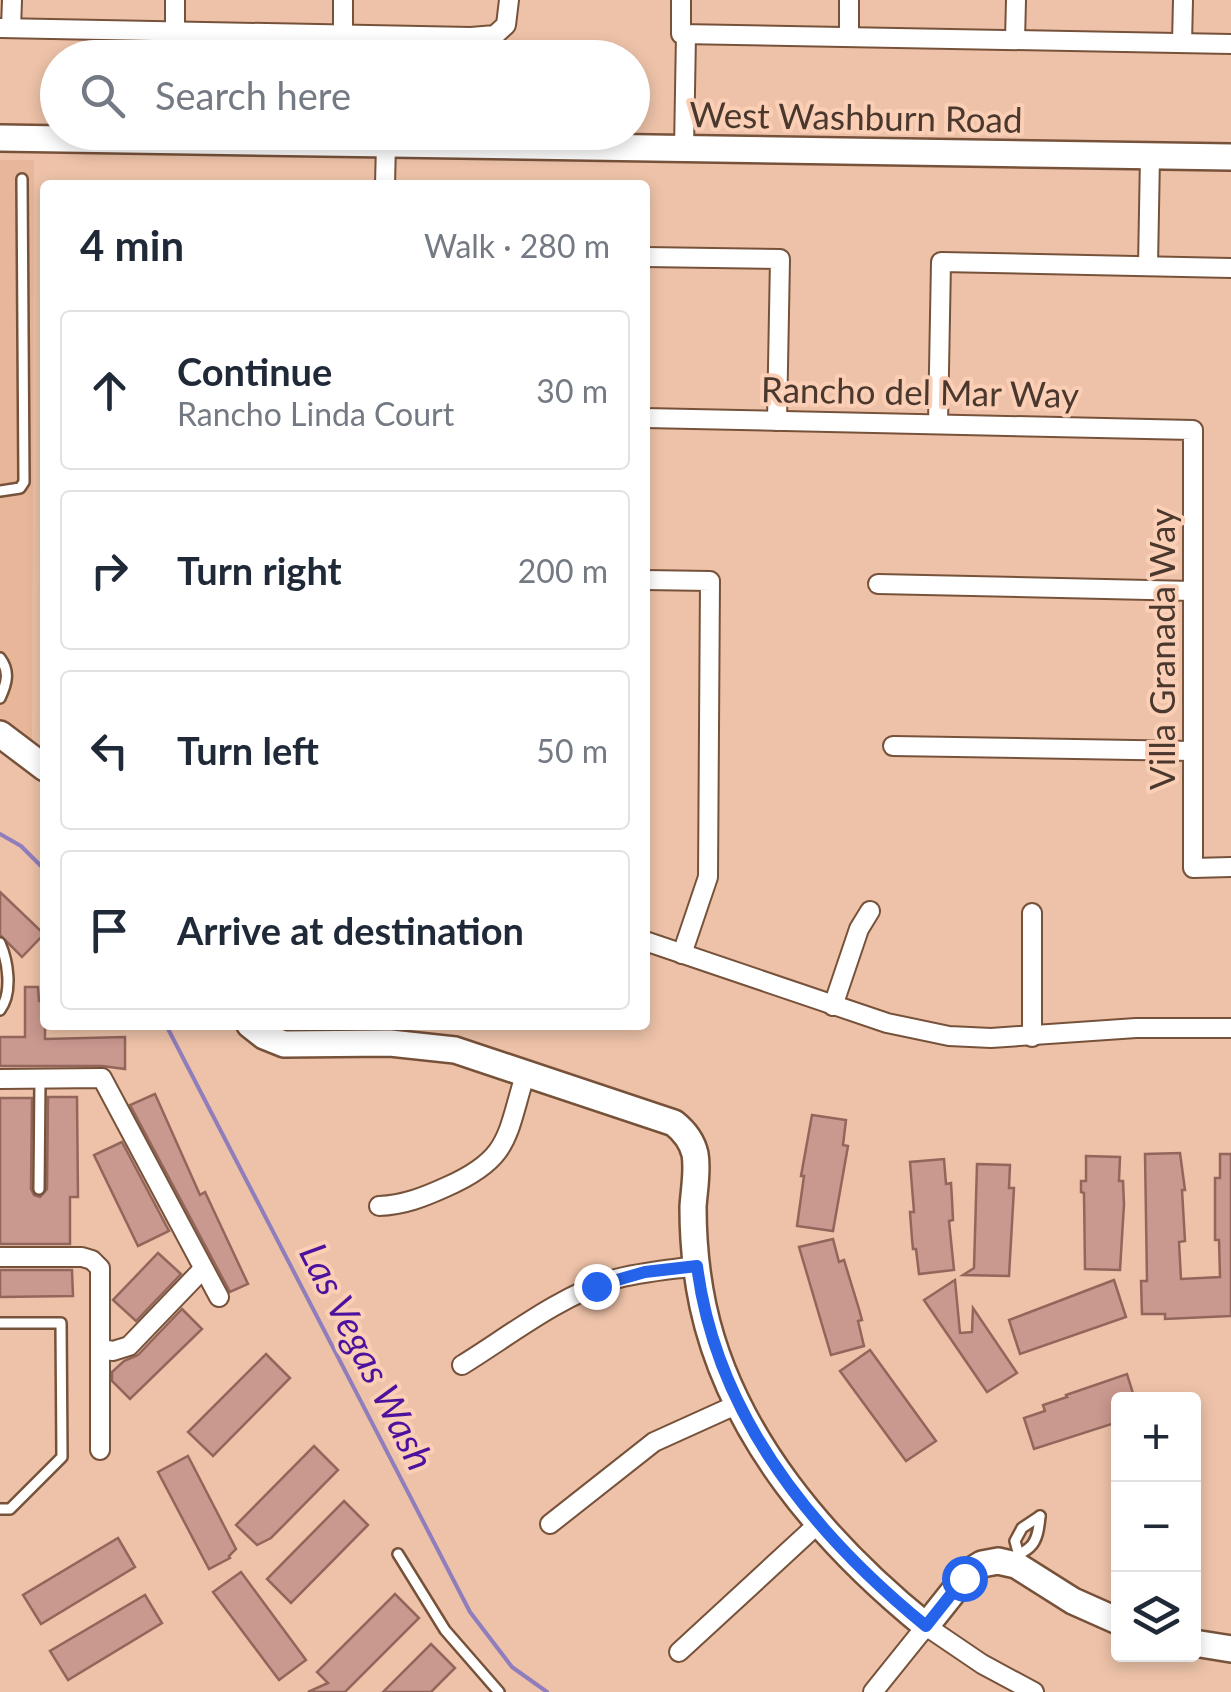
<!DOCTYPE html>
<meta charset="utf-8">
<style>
:root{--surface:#fff;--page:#f2f2f3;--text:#1f2937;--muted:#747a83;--line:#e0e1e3}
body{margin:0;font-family:Lato,sans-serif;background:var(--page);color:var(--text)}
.controls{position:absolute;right:30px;bottom:30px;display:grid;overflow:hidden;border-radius:10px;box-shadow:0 5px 15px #0003}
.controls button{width:90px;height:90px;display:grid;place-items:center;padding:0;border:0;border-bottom:2px solid var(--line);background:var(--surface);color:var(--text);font:50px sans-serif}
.stop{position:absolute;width:30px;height:30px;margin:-22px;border:8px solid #2563eb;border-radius:50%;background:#fff}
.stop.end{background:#2563eb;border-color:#fff;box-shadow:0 2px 10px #0008}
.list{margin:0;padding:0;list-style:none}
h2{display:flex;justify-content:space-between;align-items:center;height:130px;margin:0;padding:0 40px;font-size:42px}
h2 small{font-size:32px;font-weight:400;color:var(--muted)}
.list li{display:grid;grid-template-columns:65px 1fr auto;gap:30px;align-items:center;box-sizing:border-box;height:160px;margin:0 20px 20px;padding:0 20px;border:2px solid var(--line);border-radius:10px}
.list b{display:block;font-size:38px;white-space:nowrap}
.list p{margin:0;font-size:32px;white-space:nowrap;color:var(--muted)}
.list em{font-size:32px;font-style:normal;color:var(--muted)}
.icon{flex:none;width:55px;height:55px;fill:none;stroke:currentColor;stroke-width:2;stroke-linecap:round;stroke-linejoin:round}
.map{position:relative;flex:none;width:1231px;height:1692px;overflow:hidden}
.search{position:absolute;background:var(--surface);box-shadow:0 5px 15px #0003;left:40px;top:40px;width:610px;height:110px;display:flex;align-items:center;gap:25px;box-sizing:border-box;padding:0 35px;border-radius:55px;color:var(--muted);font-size:38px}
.panel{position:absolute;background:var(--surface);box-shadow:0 5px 15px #0003;left:40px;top:180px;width:610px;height:850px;border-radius:10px}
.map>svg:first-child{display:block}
.built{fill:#e8b799}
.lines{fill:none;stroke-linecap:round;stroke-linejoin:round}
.stream{stroke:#907dbb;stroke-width:4}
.building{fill:#c9988e;stroke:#93665c;stroke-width:2.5}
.lane-casing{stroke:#77523b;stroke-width:14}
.street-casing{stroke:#77523b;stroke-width:22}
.secondary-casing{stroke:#77523b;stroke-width:30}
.path{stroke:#af8e7a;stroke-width:2.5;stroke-dasharray:5 8;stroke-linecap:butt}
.lane{stroke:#fff;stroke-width:9}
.street{stroke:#fff;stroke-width:18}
.secondary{stroke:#fff;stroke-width:25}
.route{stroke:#2563eb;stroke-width:12}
.labels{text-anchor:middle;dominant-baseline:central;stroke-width:8;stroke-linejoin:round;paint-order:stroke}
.street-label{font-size:35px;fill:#4a382e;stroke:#fbcfb5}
.water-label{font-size:38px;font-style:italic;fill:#4c129e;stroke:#fbcfb5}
</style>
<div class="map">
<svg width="1231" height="1692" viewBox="0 0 1231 1692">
<rect width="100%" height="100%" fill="#edc2a8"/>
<path class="built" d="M0,160H34L32,740L0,719Z"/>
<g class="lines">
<g class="stream">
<path d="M0,834L21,846L45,870"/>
<path d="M166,1025L470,1612L512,1667L547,1692"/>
</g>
</g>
<g class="building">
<path d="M0,892L44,934L22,957L0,935Z"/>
<path d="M25,987H38L39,1001H45V1039L125,1037V1069L102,1066H0V1037H25Z"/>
<path d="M155,1094L200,1195L205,1192L248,1284L230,1292L130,1105Z"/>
<path d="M48,1097H77L78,1197H70V1244H0V1098H32L31,1189L34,1195L40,1197L47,1189Z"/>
<path d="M812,1115L846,1120L843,1145L848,1146L833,1231L797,1226L804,1176H801Z"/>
<path d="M122,1142L169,1231L138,1246L94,1155Z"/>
<path d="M1180,1153L1185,1190H1182L1185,1241L1179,1242L1181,1279L1220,1277L1219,1240H1215V1178H1220V1154H1231V1316L1165,1319V1314H1142L1141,1281H1147L1145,1154Z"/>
<path d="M1086,1156L1120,1157L1119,1181H1123L1124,1204L1120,1270L1085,1269L1084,1193L1081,1192V1181H1086Z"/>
<path d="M944,1159L946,1184L951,1183L952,1199L953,1220L949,1221L954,1270L919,1274L916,1249H913L912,1239L910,1212H914L910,1162Z"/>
<path d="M977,1164L1010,1165L1009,1188H1014L1009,1276L963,1275L974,1268Z"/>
<path d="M833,1239L839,1262L844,1260L859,1309L862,1320L858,1321L864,1346L831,1355L799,1247Z"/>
<path d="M158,1253L181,1274L136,1321L113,1300Z"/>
<path d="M0,1270H72L73,1296L0,1297Z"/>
<path d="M955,1280L960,1333L972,1332L973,1308L1017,1373L987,1392L924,1300Z"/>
<path d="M1114,1280L1126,1317L1020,1354L1009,1320Z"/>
<path d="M182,1309L202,1329L130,1399L112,1381V1372L124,1361L138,1355Z"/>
<path d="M870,1350L936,1441L906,1461L840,1371Z"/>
<path d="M266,1354L290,1378L213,1456L188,1432Z"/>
<path d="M1127,1374L1135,1400H1118V1412L1116,1413L1118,1422L1034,1449L1024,1418L1045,1411L1043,1405L1067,1397L1066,1395Z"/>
<path d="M314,1446L338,1470L271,1538L257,1545L236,1525Z"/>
<path d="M188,1456L236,1549L229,1556L230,1558L209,1569L158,1472Z"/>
<path d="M344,1501L368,1525L291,1603L267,1579Z"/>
<path d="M118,1538L135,1567L41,1624L23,1595Z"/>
<path d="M241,1572L306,1660L279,1680L213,1592Z"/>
<path d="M395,1594L419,1618L345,1692H308L328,1683L317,1672Z"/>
<path d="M145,1595L162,1623L68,1680L50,1651Z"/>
<path d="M431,1644L455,1668L431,1692H383Z"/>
</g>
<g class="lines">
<g class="lane-casing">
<g id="lane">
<path d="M0,491L20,488L24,482L22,179"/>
<path d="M0,658C10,671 7,683 0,698"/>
<path d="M0,943C8,961 13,993 0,1010"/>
<path d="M39,1189L40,1079"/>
<path d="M0,1323H61L62,1457L10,1509H0"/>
<path d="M1018,1552L1015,1541L1022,1528L1040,1516"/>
<path d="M398,1554L445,1630L499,1692"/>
<path d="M1012,1562C1018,1552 1023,1554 1030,1547C1038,1540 1039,1526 1040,1516"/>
</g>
</g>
<g class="street-casing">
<g id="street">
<path d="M343,0V34"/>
<path d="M681,0V34L1231,44"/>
<path d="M0,28L471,37L495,35L506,25L509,0"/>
<path d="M11,28L12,0"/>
<path d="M849,37V0"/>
<path d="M1015,40L1016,0"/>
<path d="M1182,43L1183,0"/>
<path d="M168,58L175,31V0"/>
<path d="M684,149L686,34"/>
<path d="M385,185L386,143"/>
<path d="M645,257L780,259L777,421"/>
<path d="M1148,266L1150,156"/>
<path d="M645,418L1193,430V868L1231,867"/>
<path d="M938,424L941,262L1231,268"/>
<path d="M645,580L710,581L708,877L682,954"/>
<path d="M878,584L1193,591"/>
<path d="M893,746L1193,751"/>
<path d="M645,941L887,1023L949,1036L991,1038L1136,1028H1231"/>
<path d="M833,1006L859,929L870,911"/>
<path d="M1032,1037V913"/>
<path d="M0,1079L102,1078L219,1297"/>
<path d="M379,1206C404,1205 424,1197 446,1187C512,1158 506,1135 526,1072"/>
<path d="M0,1257H82L92,1260L100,1268V1450"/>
<path d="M101,1349L113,1351L129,1346L203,1269"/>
<path d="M462,1365C509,1336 558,1297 612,1280C639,1272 668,1270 697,1266"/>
<path d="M550,1524L654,1442L738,1404"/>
<path d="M679,1652L819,1523"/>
<path d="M873,1692L926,1626L982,1664L1034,1692"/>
</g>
</g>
<g class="secondary-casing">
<g id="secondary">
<path d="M0,138L1231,157"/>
<path d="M0,734L45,768"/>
<path d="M250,1025L264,1036L284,1044L390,1043L455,1050L674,1123C684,1131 692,1141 695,1154C698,1171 694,1190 693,1207C693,1241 696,1273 703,1306C731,1436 825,1544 926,1626L969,1572L982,1564L998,1561L1016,1565L1073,1601L1118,1621"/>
<path d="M1194,1643L1231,1649"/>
</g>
</g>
<path class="path" d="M507,46L519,58"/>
<use href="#lane" class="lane"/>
<use href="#street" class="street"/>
<use href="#secondary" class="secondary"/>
</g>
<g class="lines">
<path class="route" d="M596,1286L645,1272L697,1266C716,1415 813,1534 926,1626L964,1578"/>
</g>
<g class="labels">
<g class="street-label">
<text transform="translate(856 116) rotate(1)">West Washburn Road</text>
<text transform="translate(920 391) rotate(1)">Rancho del Mar Way</text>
<text transform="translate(1161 649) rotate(-90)">Villa Granada Way</text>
</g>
<g class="water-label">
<text transform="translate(368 1356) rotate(63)">Las Vegas Wash</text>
</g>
</g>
</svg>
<div class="controls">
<button>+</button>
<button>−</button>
<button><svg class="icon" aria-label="layers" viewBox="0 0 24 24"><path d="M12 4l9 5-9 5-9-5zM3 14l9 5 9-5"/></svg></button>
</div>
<div class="stop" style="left:964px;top:1578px"></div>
<div class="stop end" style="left:596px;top:1286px"></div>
<div class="search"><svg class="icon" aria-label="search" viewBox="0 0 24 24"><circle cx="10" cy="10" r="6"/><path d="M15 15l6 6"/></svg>Search here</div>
<section class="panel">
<h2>4 min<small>Walk · 280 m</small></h2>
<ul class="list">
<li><svg class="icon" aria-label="ahead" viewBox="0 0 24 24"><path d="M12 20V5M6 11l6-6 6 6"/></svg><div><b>Continue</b><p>Rancho Linda Court</p></div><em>30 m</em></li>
<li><svg class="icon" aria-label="right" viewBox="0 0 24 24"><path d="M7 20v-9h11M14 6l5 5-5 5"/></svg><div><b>Turn right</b></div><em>200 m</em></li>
<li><svg class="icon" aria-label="left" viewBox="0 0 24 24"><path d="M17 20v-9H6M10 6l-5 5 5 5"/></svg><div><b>Turn left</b></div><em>50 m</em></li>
<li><svg class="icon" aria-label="arrive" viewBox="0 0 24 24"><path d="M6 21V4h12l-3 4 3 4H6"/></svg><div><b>Arrive at destination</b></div></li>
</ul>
</section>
</div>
